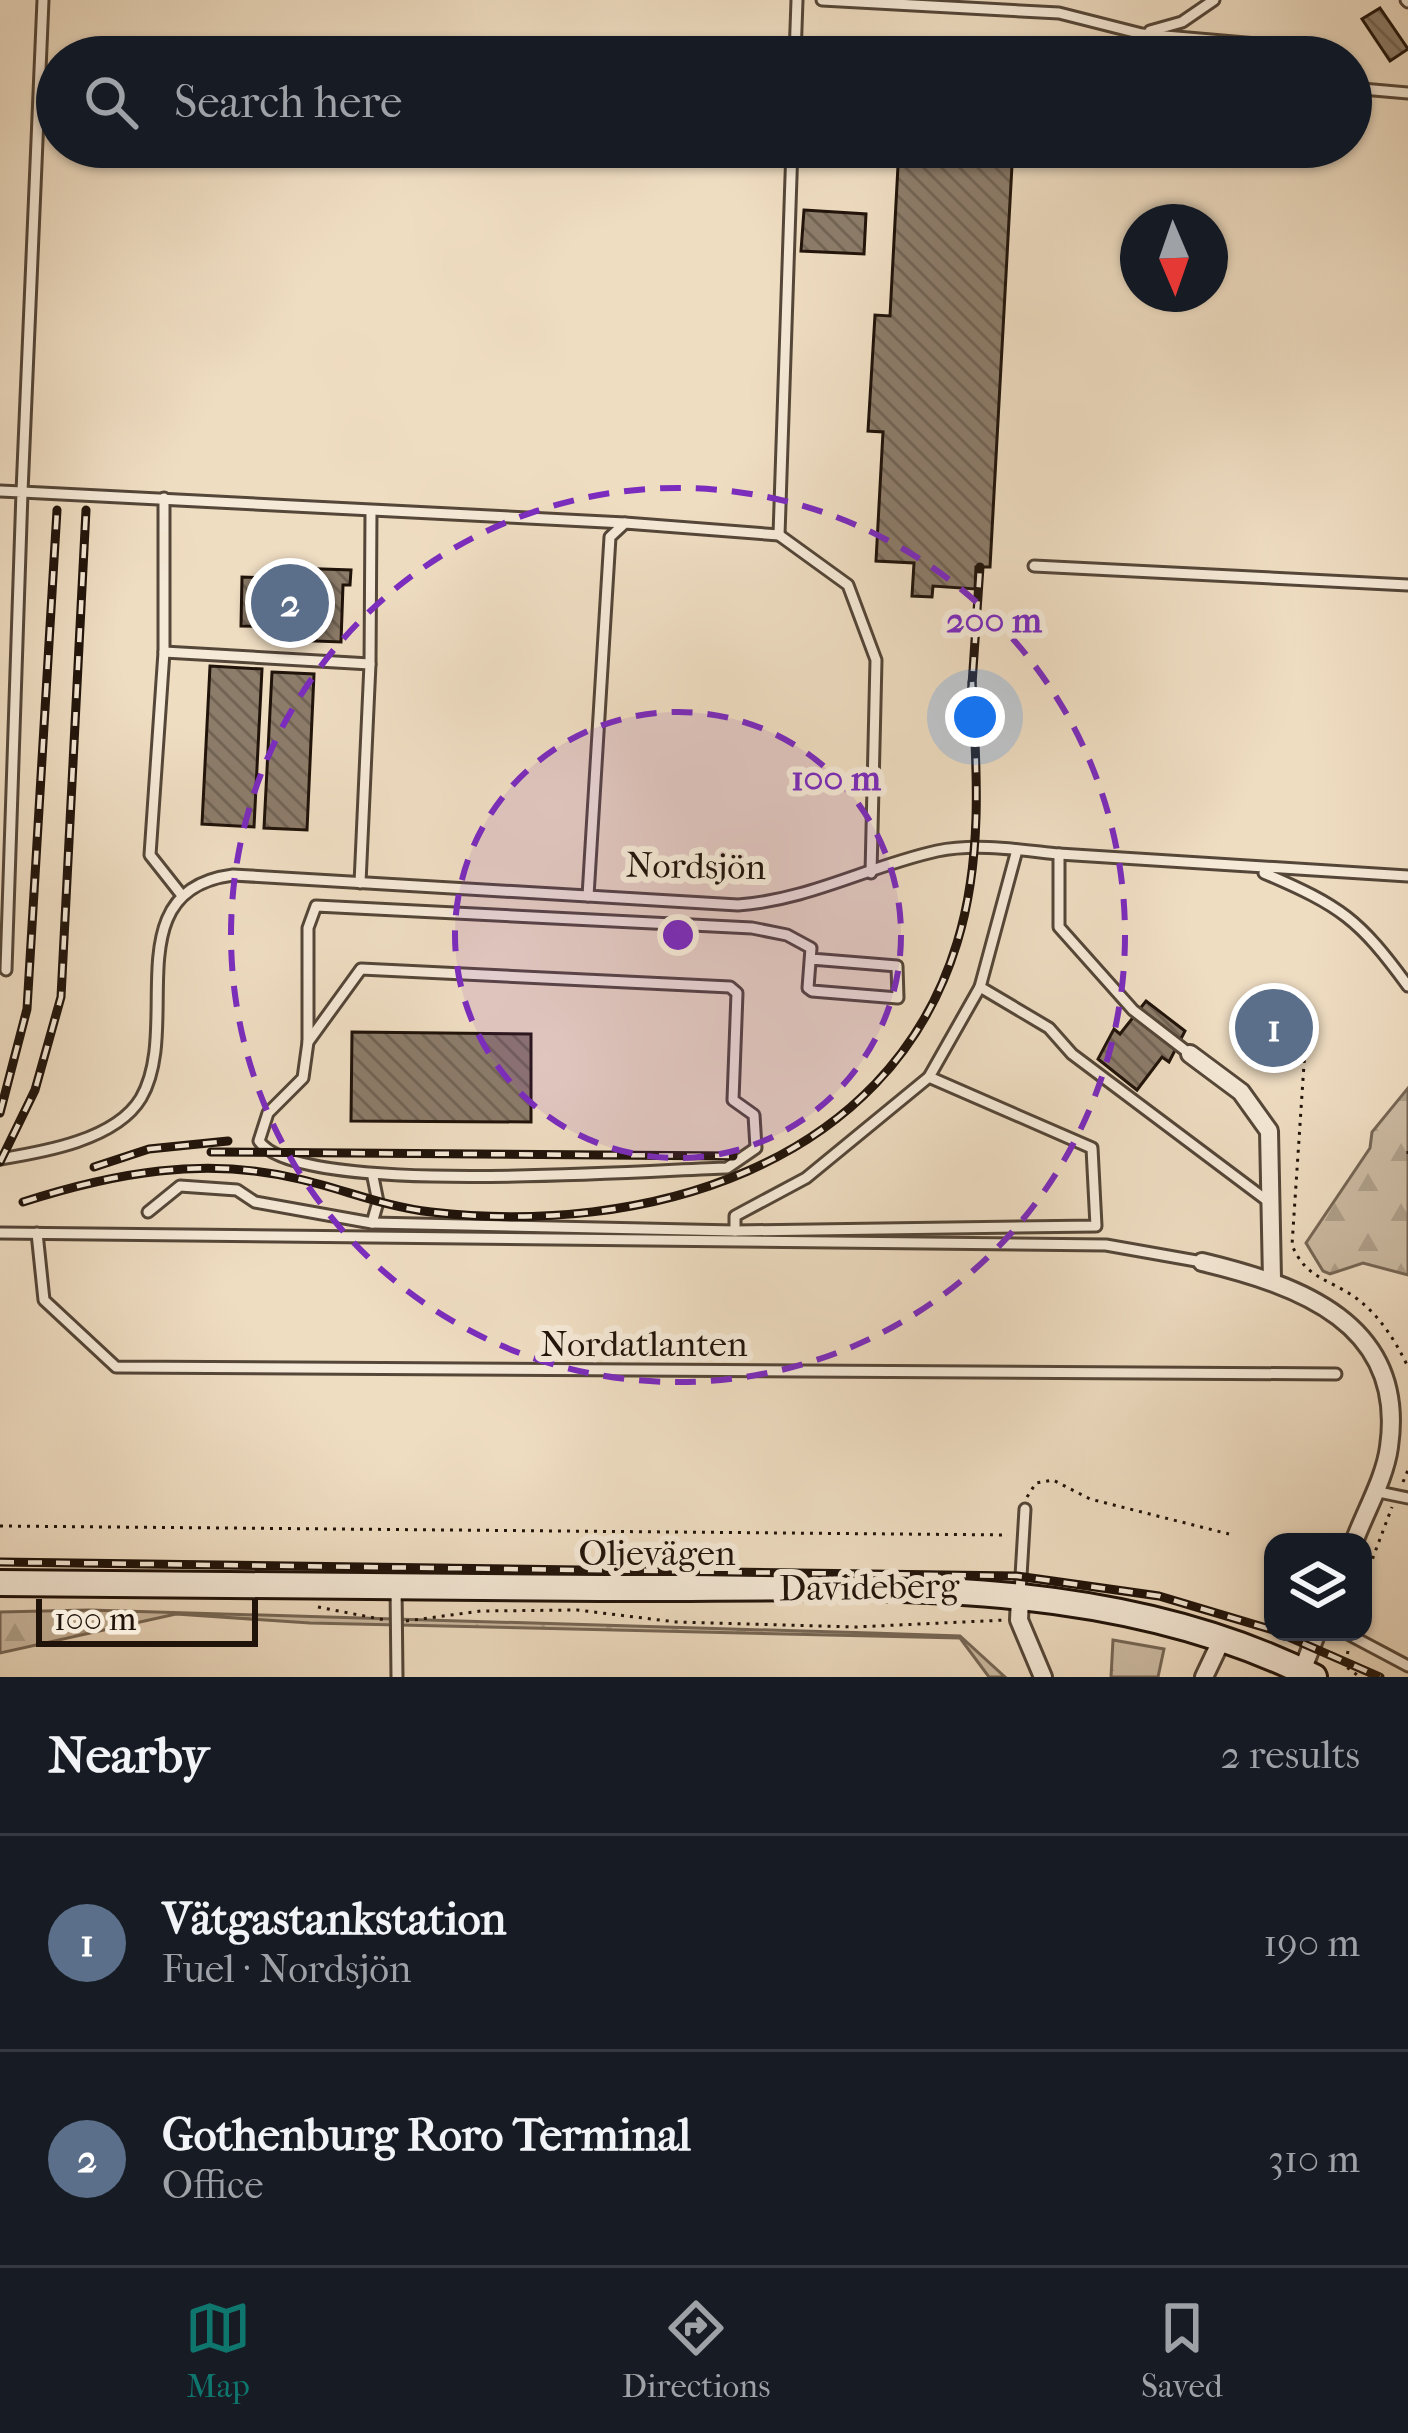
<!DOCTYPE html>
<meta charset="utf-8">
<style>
:root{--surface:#171b24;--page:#20242c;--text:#f1f3f6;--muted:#9ea1a6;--line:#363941;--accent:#0f766e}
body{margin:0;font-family:"IM FELL French Canon",serif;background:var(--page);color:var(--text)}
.controls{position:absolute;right:36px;bottom:36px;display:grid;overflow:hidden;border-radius:24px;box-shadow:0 3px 9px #0004}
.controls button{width:108px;height:108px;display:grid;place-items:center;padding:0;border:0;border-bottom:3px solid var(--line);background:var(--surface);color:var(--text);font:60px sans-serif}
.compass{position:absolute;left:1120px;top:204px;width:108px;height:108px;border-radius:50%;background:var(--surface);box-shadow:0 3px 9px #0004;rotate:178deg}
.scale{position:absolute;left:36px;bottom:30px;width:222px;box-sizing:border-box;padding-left:12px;border:6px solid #20130a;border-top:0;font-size:33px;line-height:42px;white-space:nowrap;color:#20130a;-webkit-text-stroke:9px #f5e9d7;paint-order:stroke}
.you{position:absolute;left:975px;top:717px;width:42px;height:42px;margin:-30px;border:9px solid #fff;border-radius:50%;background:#1a73e8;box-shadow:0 0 0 18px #1a73e833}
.badge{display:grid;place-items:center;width:78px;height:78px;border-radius:50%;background:var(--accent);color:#fff;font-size:39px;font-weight:700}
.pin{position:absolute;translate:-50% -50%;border:6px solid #fff;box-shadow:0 3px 12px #0006}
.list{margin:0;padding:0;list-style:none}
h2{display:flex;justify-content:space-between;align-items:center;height:156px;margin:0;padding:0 48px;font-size:51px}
h2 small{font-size:39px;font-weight:400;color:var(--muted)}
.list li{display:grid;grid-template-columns:78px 1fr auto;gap:36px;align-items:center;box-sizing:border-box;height:216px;padding:0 48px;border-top:3px solid var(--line)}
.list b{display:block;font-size:45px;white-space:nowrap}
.list p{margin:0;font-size:39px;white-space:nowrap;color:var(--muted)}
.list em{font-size:39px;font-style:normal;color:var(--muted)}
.icon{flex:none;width:66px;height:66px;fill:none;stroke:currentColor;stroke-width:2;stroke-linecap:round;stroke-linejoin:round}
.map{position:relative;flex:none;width:1408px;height:1677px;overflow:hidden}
.search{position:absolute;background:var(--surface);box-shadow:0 3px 9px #0004;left:36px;right:36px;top:36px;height:132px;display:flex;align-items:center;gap:30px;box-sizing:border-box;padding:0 42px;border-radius:66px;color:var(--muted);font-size:45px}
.sheet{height:588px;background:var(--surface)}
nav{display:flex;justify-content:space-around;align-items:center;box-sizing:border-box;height:168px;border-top:3px solid var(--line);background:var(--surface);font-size:33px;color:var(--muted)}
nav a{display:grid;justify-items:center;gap:6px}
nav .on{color:var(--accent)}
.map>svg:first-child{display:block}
.forest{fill:url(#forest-firs);stroke:#766756;stroke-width:3}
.building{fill:url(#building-back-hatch);stroke:#20130a;stroke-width:3}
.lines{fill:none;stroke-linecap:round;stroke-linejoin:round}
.lane-casing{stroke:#544638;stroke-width:15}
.street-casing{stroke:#544638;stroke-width:22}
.secondary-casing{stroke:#20130a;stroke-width:30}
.path{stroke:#20130a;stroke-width:3;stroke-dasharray:3 6;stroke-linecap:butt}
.lane{stroke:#f5e9d7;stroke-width:9}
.street{stroke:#f5e9d7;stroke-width:16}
.secondary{stroke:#f5e9d7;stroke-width:24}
.rail-casing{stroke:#20130a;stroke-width:9}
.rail{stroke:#f5e9d7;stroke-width:4.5;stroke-dasharray:14;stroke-linecap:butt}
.ring{fill:none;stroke:#7b2cbf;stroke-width:6;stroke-dasharray:21 15}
.labels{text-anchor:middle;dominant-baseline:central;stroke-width:12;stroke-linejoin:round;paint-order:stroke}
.street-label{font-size:36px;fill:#20130a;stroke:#f5e9d7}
.centre{fill:#7b2cbf;stroke:#f5e9d7;stroke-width:6}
.ring-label{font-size:36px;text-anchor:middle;font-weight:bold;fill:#7b2cbf;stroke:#f5e9d7;stroke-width:12;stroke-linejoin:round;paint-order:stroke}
</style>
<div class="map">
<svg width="1408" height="1677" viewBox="0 0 1408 1677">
<defs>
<pattern id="forest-firs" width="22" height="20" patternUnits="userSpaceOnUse" patternTransform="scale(3)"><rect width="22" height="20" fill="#ccbba3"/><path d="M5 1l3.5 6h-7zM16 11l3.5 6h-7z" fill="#afa08b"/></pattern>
<pattern id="building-back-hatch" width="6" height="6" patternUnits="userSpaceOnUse" patternTransform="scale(3)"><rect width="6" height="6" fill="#8c7c6a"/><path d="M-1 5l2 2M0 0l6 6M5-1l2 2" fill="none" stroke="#726455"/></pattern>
</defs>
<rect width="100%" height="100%" fill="#efddc2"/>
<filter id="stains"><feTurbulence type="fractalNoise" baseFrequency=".00167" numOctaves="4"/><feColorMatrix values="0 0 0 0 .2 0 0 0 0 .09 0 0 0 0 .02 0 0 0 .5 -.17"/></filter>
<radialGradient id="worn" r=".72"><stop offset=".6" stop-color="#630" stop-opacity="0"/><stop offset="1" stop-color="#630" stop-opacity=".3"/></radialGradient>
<g class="forest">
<path d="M1408,1088V1275L1363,1263L1330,1274L1323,1271L1306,1243L1370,1148L1372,1132Z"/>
<path d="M89,1610C380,1620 670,1626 960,1636L1005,1677H989L960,1638L310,1623L176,1614L0,1653V1612Z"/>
<path d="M1113,1640L1164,1649L1158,1677H1111Z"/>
</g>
<g class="building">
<path d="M1380,8L1408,49L1390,61L1362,19Z"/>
<path d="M810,147H867V156L809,154Z"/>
<path d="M899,147H1013L990,567H976L975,589L933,586L932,597L912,596L914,563L876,561L883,432L868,431L875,315L890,316Z"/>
<path d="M804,210L866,214L864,254L801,251Z"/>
<path d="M293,568L351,570L350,585H343L341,642L290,640V627L241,626L242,577L292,579Z"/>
<path d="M210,666L262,669L254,827L202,824Z"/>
<path d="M272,672L314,674L307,830L264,828Z"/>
<path d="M1146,1001L1185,1031L1169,1062L1162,1057L1137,1090L1098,1059L1114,1029L1120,1034Z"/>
<path d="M352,1032L531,1034V1122L351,1121Z"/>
</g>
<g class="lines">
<g class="lane-casing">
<g id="lane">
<path d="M43,0L22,492L625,523"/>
<path d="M822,0L1059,13L1142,34L1279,46L1305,57"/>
<path d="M1406,0L1408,2"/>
<path d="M1150,31L1182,22L1214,0"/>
<path d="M795,57L797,0"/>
<path d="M1351,88L1408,93"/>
<path d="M0,491L22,492L6,970"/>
<path d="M164,498V652L150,855L180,893"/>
<path d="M779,535L848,585L876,660L871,873"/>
<path d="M1034,566L1408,585"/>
<path d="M164,652L370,664L371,512"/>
<path d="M1059,854L1408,876"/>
<path d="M1264,873C1341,906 1359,919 1408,986"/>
<path d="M360,883L370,664"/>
<path d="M588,896L610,537L625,523L779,535L792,147"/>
<path d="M361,969L730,987L737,993L733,1100L754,1115L756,1148L727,1168C648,1170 298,1198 259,1141L268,1113L303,1078L308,1042Z"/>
<path d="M980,987L1017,850"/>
<path d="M308,1042V928L316,906L752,928L787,935L811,948L808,988L812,991L898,998L897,966L811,959"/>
<path d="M0,1159C43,1152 116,1140 141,1098C183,1026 114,890 233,875L738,905C809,900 869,866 937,851C977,843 1019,850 1059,854V927L1133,1010L1190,1054"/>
<path d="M148,1212L180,1186L237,1190L255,1202L372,1223L378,1202L373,1177"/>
<path d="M372,1223L735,1231L1096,1226L1092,1148L929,1077L980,987L1049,1028L1072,1054L1269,1202"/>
<path d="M735,1231V1216L806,1178L929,1077"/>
<path d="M0,1233L1106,1245L1202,1262"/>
<path d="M37,1233L44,1300L116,1367L1336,1374"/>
<path d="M1374,1491L1408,1498"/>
<path d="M396,1587L397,1677"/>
<path d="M1020,1593L1025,1509"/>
<path d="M1344,1632L1408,1666"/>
</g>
</g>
<g class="street-casing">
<g id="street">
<path d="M1190,1054L1241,1092L1269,1131L1272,1279"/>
<path d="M1202,1262C1298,1285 1407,1323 1389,1447C1385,1478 1365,1512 1354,1542"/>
<path d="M1020,1598L1019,1620L1043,1677"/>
<path d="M1302,1671L1317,1632"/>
<path d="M1204,1677L1222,1639"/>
</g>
</g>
<g class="secondary-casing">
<path id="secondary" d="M0,1583C200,1585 400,1587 600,1588C836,1590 1097,1567 1314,1677"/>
</g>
<g class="path">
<path d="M1292,1008L1305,1049L1292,1245C1306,1279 1328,1278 1356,1298C1380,1316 1395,1340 1408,1367"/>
<path d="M1408,1151V1160"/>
<path d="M1403,1482L1408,1470"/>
<path d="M1027,1497L1036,1483L1053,1480L1090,1499L1229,1534"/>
<path d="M0,1526L1008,1535"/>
<path d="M1363,1584L1392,1507"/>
<path d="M318,1607L385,1620"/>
<path d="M406,1621L481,1611L577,1610L676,1622L855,1627L1006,1620"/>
<path d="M1348,1651L1345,1666L1360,1677"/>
</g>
<use href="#lane" class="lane"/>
<use href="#street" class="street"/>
<use href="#secondary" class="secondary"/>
<g class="rail-casing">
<g id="rail">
<path d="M971,699L980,567"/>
<path d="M0,1113L27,1009L57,510"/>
<path d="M211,1152L733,1156"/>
<path d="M0,1162L35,1090L61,997L86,510"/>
<path d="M94,1167L149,1149L228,1141"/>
<path d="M23,1202C114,1173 204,1156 299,1179C343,1189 385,1207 431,1212C642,1236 888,1169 957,943C983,859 977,769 972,682"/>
<path d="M0,1562L1017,1576L1159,1596L1273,1630"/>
<path d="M1277,1632L1380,1677"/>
</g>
</g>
<use href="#rail" class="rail"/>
</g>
<circle cx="678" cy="935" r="223" fill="#7b2cbf" fill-opacity=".12"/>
<g class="ring">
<circle cx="678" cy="935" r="223"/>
<circle cx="678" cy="935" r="447"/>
</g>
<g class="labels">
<g class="street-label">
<text transform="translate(696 866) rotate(1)">Nordsjön</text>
<text x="644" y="1344">Nordatlanten</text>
<text x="657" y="1553">Oljevägen</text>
<text transform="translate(869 1587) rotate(-1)">Davideberg</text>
</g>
</g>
<circle cx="678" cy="935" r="18" class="centre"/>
<g class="ring-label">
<text x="994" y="632">200 m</text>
<text x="836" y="790">100 m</text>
</g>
<rect width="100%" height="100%" filter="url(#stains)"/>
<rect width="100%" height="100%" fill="url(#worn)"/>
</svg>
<div class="controls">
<button><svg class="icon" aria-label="layers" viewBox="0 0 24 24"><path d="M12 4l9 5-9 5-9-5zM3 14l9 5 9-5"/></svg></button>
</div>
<svg class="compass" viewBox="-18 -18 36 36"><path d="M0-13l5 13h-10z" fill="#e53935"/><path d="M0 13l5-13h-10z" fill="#9ea1a6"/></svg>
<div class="scale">100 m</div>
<div class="you"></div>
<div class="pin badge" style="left:1274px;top:1028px;background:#5c6f8a">1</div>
<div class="pin badge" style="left:290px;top:603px;background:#5c6f8a">2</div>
<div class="search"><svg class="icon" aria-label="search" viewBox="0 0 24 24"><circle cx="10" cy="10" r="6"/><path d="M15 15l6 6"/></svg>Search here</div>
</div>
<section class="sheet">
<h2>Nearby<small>2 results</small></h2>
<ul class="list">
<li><span class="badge" style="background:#5c6f8a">1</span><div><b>Vätgastankstation</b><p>Fuel · Nordsjön</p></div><em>190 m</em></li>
<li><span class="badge" style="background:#5c6f8a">2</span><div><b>Gothenburg Roro Terminal</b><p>Office</p></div><em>310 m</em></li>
</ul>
</section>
<nav>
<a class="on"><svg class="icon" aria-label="map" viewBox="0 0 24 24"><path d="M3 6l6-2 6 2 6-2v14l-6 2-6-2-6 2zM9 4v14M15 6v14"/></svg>Map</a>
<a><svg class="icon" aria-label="directions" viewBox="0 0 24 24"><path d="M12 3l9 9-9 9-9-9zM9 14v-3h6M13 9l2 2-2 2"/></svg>Directions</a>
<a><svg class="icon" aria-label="saved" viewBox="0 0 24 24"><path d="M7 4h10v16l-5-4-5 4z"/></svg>Saved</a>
</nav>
